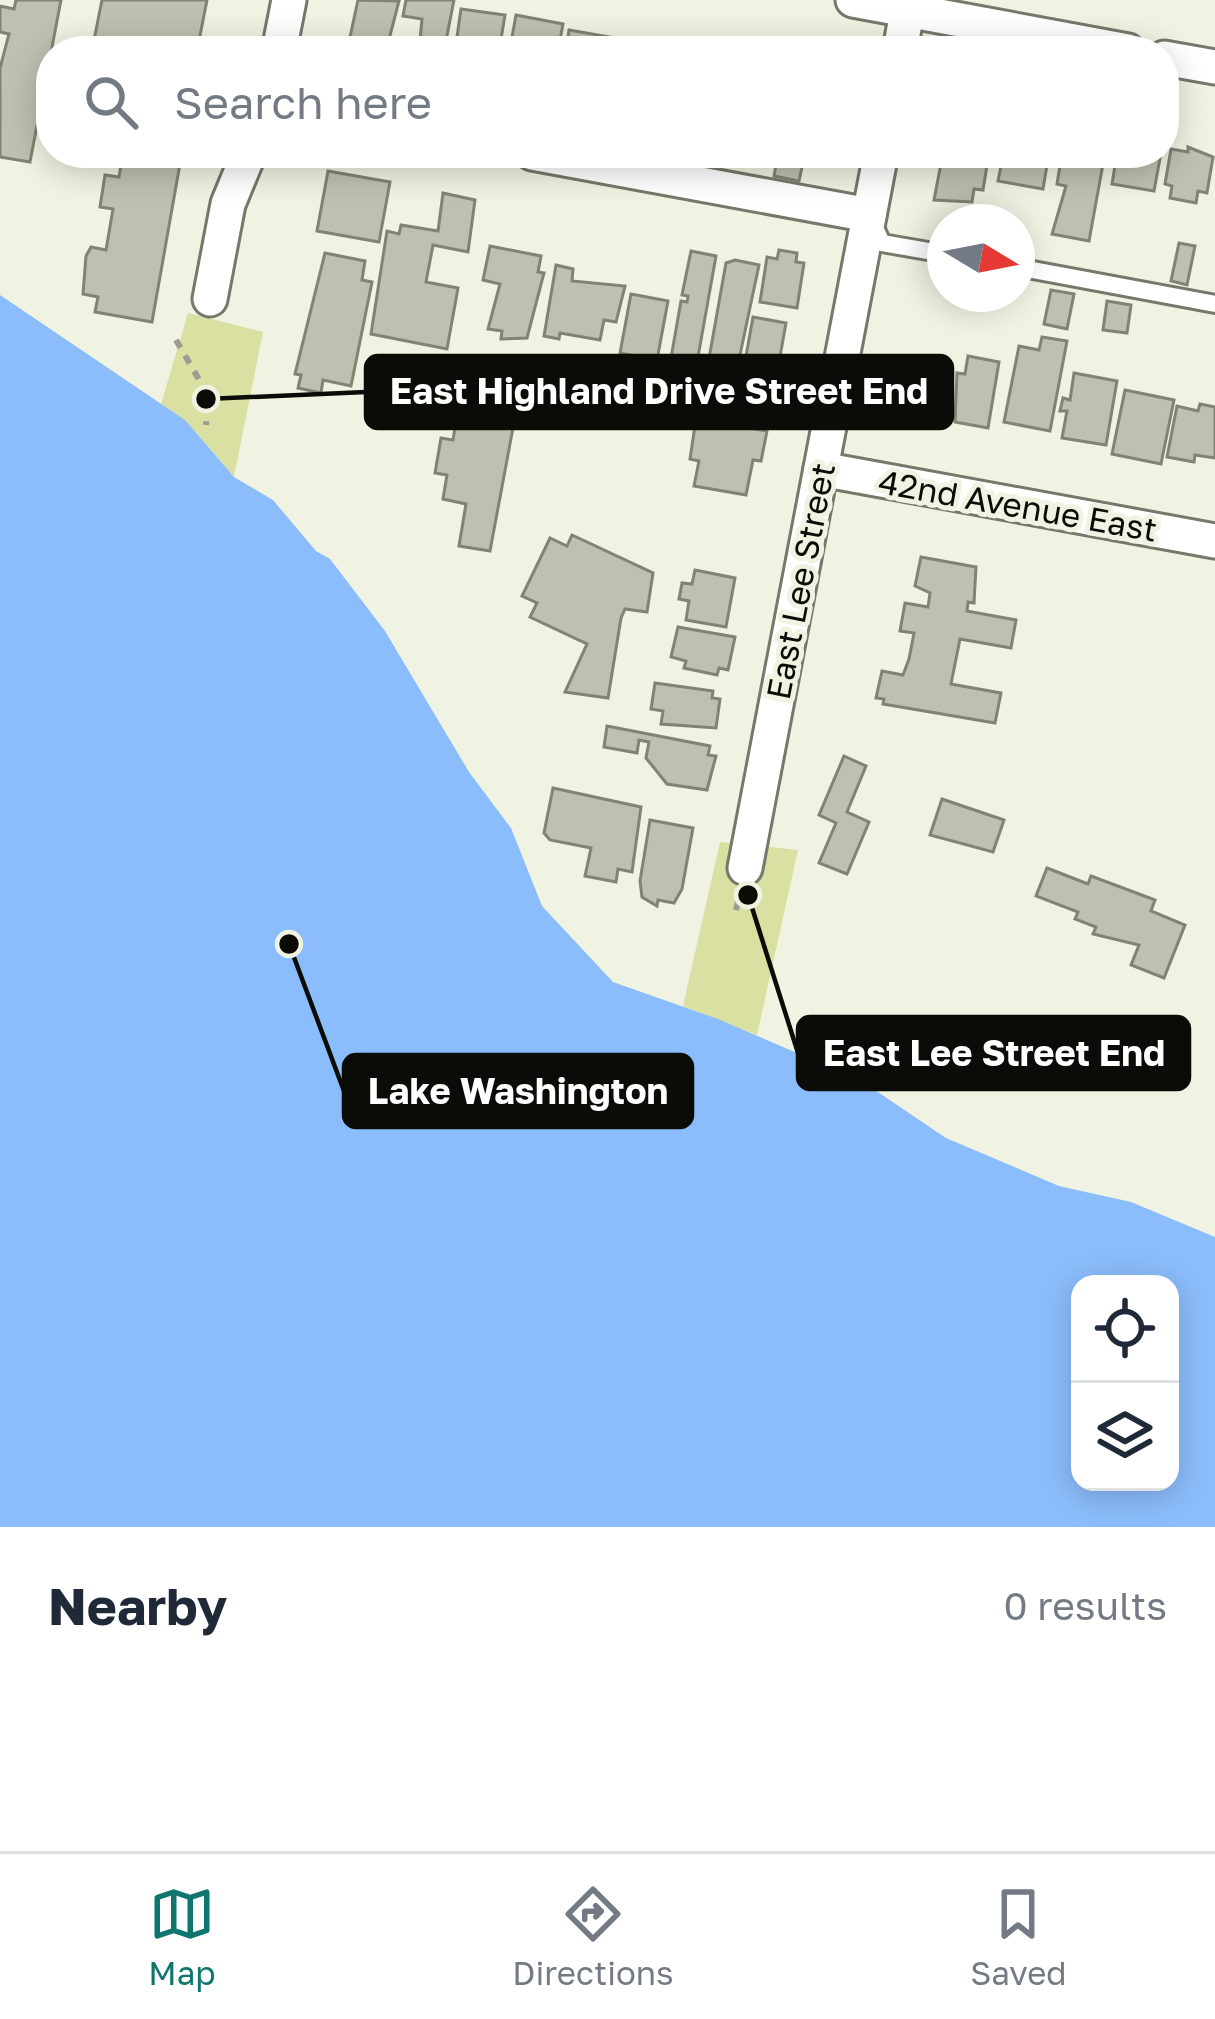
<!DOCTYPE html>
<style>
:root{--surface:#fff;--page:#f6f6f7;--text:#1f2937;--muted:#747a83;--line:#e0e1e3;--accent:#0f766e}
body{margin:0;font-family:"Golos Text",sans-serif;background:var(--page);color:var(--text)}
.controls{position:absolute;right:36px;bottom:36px;display:grid;overflow:hidden;border-radius:24px;box-shadow:0 6px 30px #0003}
.controls button{width:108px;height:108px;display:grid;place-items:center;padding:0;border:0;border-bottom:3px solid var(--line);background:var(--surface);color:var(--text);font:60px sans-serif}
.compass{position:absolute;left:927px;top:204px;width:108px;height:108px;border-radius:50%;background:var(--surface);box-shadow:0 6px 30px #0003;rotate:100deg}
.list{margin:0;padding:0;list-style:none}
h2{display:flex;justify-content:space-between;align-items:center;height:156px;margin:0;padding:0 48px;font-size:51px}
h2 small{font-size:39px;font-weight:400;color:var(--muted)}
.icon{flex:none;width:66px;height:66px;fill:none;stroke:currentColor;stroke-width:2;stroke-linecap:round;stroke-linejoin:round}
.map{position:relative;flex:none;width:1215px;height:1527px;overflow:hidden}
.search{position:absolute;background:var(--surface);box-shadow:0 6px 30px #0003;left:36px;right:36px;top:36px;height:132px;display:flex;align-items:center;gap:30px;box-sizing:border-box;padding:0 42px;border-radius:48px;color:var(--muted);font-size:45px}
.sheet{height:324px;background:var(--surface)}
nav{display:flex;justify-content:space-around;align-items:center;box-sizing:border-box;height:168px;border-top:3px solid var(--line);background:var(--surface);font-size:33px;color:var(--muted)}
nav a{display:grid;justify-items:center;gap:6px}
nav .on{color:var(--accent)}
.map>svg:first-child{display:block}
.green{fill:#dae0a2}
.water{fill:#8bbdfc;fill-rule:evenodd}
.building{fill:#bec0b0;stroke:#818374;stroke-width:3}
.lines{fill:none;stroke-linecap:round;stroke-linejoin:round}
.service-casing{stroke:#767869;stroke-width:22}
.minor-casing{stroke:#767869;stroke-width:39}
.path{stroke:#9b9d91;stroke-width:6;stroke-dasharray:9 9;stroke-linecap:butt}
.service{stroke:#fff;stroke-width:16}
.minor{stroke:#fff;stroke-width:33}
.labels{text-anchor:middle;dominant-baseline:central;stroke-width:10;stroke-linejoin:round;paint-order:stroke}
.street-label{font-size:33px;fill:#0b0c07;stroke:#f0f3e2}
.leader{fill:none;stroke:#0b0c07;stroke-width:4.5}
.callout-dot{fill:#0b0c07;stroke:#f0f3e2;stroke-width:4.5}
.callout{fill:#0b0c07;stroke:#0b0c07;stroke-width:4.5}
.callout-label{font-size:36px;text-anchor:middle;font-weight:bold;fill:#fff}
</style>
<div class="map">
<svg width="1215" height="1527" viewBox="0 0 1215 1527">
<rect width="100%" height="100%" fill="#f0f3e2"/>
<g class="green">
<path d="M188,313L263,332L234,477L185,420L161,404Z"/>
<path d="M720,842L798,850L757,1035L683,1006Z"/>
</g>
<path class="water" d="M0,295L185,420L234,477L273,500L316,551L330,559L385,631L469,772L511,828L542,906L613,982L718,1019L860,1080L946,1138L1059,1186L1131,1202L1215,1237V1527H0ZM1080,1284H1170V1482H1080Z"/>
<g class="building">
<path d="M16,0H61L30,162L0,157V68L9,34L0,32V6L14,9Z"/>
<path d="M102,0H207L197,51L93,45Z"/>
<path d="M358,0L399,1L386,51H347Z"/>
<path d="M406,0H454L444,51H419L422,19L403,16Z"/>
<path d="M461,9L505,15L499,51H455Z"/>
<path d="M516,15L563,24L558,51L510,48Z"/>
<path d="M569,30L615,38L613,51H566Z"/>
<path d="M1188,147L1213,157L1207,193L1198,191L1196,203L1170,198L1172,186L1165,184L1171,149L1188,152Z"/>
<path d="M123,153L181,158L152,322L95,312L98,297L83,294L86,256L91,247L106,250L113,209L100,207L105,175L119,177Z"/>
<path d="M778,153H805L799,181L774,176Z"/>
<path d="M943,153H989L983,190L974,189L972,202L934,200Z"/>
<path d="M1049,153L1043,189L998,181L1003,156L997,153Z"/>
<path d="M1062,153H1105L1089,241L1052,234L1066,186L1057,184Z"/>
<path d="M1117,153H1161L1154,191L1112,184Z"/>
<path d="M328,171L390,182L379,242L317,231Z"/>
<path d="M443,193L475,200L468,252L433,245L426,282L458,288L447,349L371,334L387,231L399,234L401,225L438,231Z"/>
<path d="M1179,243L1195,246L1187,285L1171,281Z"/>
<path d="M490,246L541,256L538,272L544,273L527,338L501,339L502,331L488,329L500,284L483,280Z"/>
<path d="M779,250L797,253L796,262L804,263L797,308L760,302L767,257L777,259Z"/>
<path d="M691,251L716,256L691,396L665,392L681,301L687,302L688,296L682,295Z"/>
<path d="M325,253L365,261L362,280L372,282L351,386L323,380L321,393L298,388L301,375L295,374Z"/>
<path d="M735,260L759,265L737,369L708,364L726,263Z"/>
<path d="M556,265L573,269L572,281L625,286L616,322L604,320L600,340L560,333L559,339L544,336Z"/>
<path d="M1051,290L1074,294L1067,329L1044,324Z"/>
<path d="M631,294L668,301L657,360L620,353Z"/>
<path d="M1107,301L1131,305L1127,333L1103,330Z"/>
<path d="M753,317L786,323L774,390L741,384Z"/>
<path d="M1042,337L1067,341L1050,431L1004,422L1019,346L1039,350Z"/>
<path d="M968,356L999,362L988,428L955,422L957,373L965,374Z"/>
<path d="M1074,373L1117,381L1106,445L1062,438L1067,411H1060L1063,398L1070,400Z"/>
<path d="M482,388L516,394L518,401L490,551L459,546L466,504L443,499L447,475L435,473L441,438L453,440L461,391L481,394Z"/>
<path d="M1125,390L1174,400L1161,464L1112,454Z"/>
<path d="M1200,404L1215,407V458L1195,455L1194,462L1167,457L1177,406L1198,411Z"/>
<path d="M696,419L767,431L761,461L753,460L746,495L694,486L699,461L690,459Z"/>
<path d="M572,535L653,573L647,612L625,609L621,618L608,698L565,692L587,644L530,617L537,603L522,596L550,538L567,546Z"/>
<path d="M921,557L976,567L974,603L968,602L967,611L1016,620L1011,648L960,639L951,684L1001,693L995,723L883,704L884,699L876,698L882,671L903,675L909,659L914,633L900,631L905,603L928,607L930,593L915,586Z"/>
<path d="M695,570L735,578L726,627L686,620L689,601L679,599L682,583L692,584Z"/>
<path d="M678,627L735,637L728,670L719,668L717,675L684,668L686,661L671,657Z"/>
<path d="M655,683L713,691L712,698L720,699L716,728L661,724L663,711L651,709Z"/>
<path d="M607,726L710,746L708,755L716,756L707,790L667,784L646,758L649,742L639,740L637,753L604,747Z"/>
<path d="M844,756L866,766L847,812L869,822L847,874L819,863L836,823L819,815Z"/>
<path d="M553,788L641,807L632,872L618,869L616,882L585,876L591,848L550,840L544,833Z"/>
<path d="M942,799L1004,820L993,852L930,835Z"/>
<path d="M650,820L693,828L682,889L674,903L658,900L657,906L642,897L640,881Z"/>
<path d="M1047,868L1088,884L1091,876L1155,900L1151,911L1185,925L1164,978L1131,965L1139,945L1093,934L1096,927L1075,919L1078,912L1036,896Z"/>
</g>
<g class="lines">
<g class="service-casing">
<g id="service">
<path d="M872,221L882,243L945,254"/>
<path d="M1017,267L1215,304"/>
</g>
</g>
<g class="minor-casing">
<g id="minor">
<path d="M853,0L1128,51"/>
<path d="M279,51L289,0"/>
<path d="M900,51L909,0"/>
<path d="M1164,58L1215,67"/>
<path d="M532,153L869,215"/>
<path d="M210,299L228,204L249,153"/>
<path d="M821,469L1215,541"/>
<path d="M745,868L881,153"/>
</g>
</g>
<g class="path">
<path d="M176,340L208,395L206,425"/>
<path d="M736,910L740,895"/>
</g>
<use href="#service" class="service"/>
<use href="#minor" class="minor"/>
</g>
<g class="labels">
<g class="street-label">
<text transform="translate(1018 505) rotate(10)">42nd Avenue East</text>
<text transform="translate(800 581) rotate(-79)">East Lee Street</text>
</g>
</g>
<path class="leader" d="M206 399L366 392M748 895L798 1053M289 944L344 1091"/>
<g class="callout-dot">
<circle cx="206" cy="399" r="12"/>
<circle cx="748" cy="895" r="12"/>
<circle cx="289" cy="944" r="12"/>
</g>
<g class="callout">
<rect x="366" y="356" width="586" height="72" rx="12"/>
<rect x="798" y="1017" width="391" height="72" rx="12"/>
<rect x="344" y="1055" width="348" height="72" rx="12"/>
</g>
<g class="callout-label">
<text x="659" y="404">East Highland Drive Street End</text>
<text x="994" y="1066">East Lee Street End</text>
<text x="518" y="1104">Lake Washington</text>
</g>
</svg>
<div class="controls">
<button><svg class="icon" aria-label="locate" viewBox="0 0 24 24"><circle cx="12" cy="12" r="6"/><path d="M12 2v4M12 18v4M2 12h4M18 12h4"/></svg></button>
<button><svg class="icon" aria-label="layers" viewBox="0 0 24 24"><path d="M12 4l9 5-9 5-9-5zM3 14l9 5 9-5"/></svg></button>
</div>
<svg class="compass" viewBox="-18 -18 36 36"><path d="M0-13l5 13h-10z" fill="#e53935"/><path d="M0 13l5-13h-10z" fill="#747a83"/></svg>
<div class="search"><svg class="icon" aria-label="search" viewBox="0 0 24 24"><circle cx="10" cy="10" r="6"/><path d="M15 15l6 6"/></svg>Search here</div>
</div>
<section class="sheet">
<h2>Nearby<small>0 results</small></h2>
<ul class="list">
</ul>
</section>
<nav>
<a class="on"><svg class="icon" aria-label="map" viewBox="0 0 24 24"><path d="M3 6l6-2 6 2 6-2v14l-6 2-6-2-6 2zM9 4v14M15 6v14"/></svg>Map</a>
<a><svg class="icon" aria-label="directions" viewBox="0 0 24 24"><path d="M12 3l9 9-9 9-9-9zM9 14v-3h6M13 9l2 2-2 2"/></svg>Directions</a>
<a><svg class="icon" aria-label="saved" viewBox="0 0 24 24"><path d="M7 4h10v16l-5-4-5 4z"/></svg>Saved</a>
</nav>
